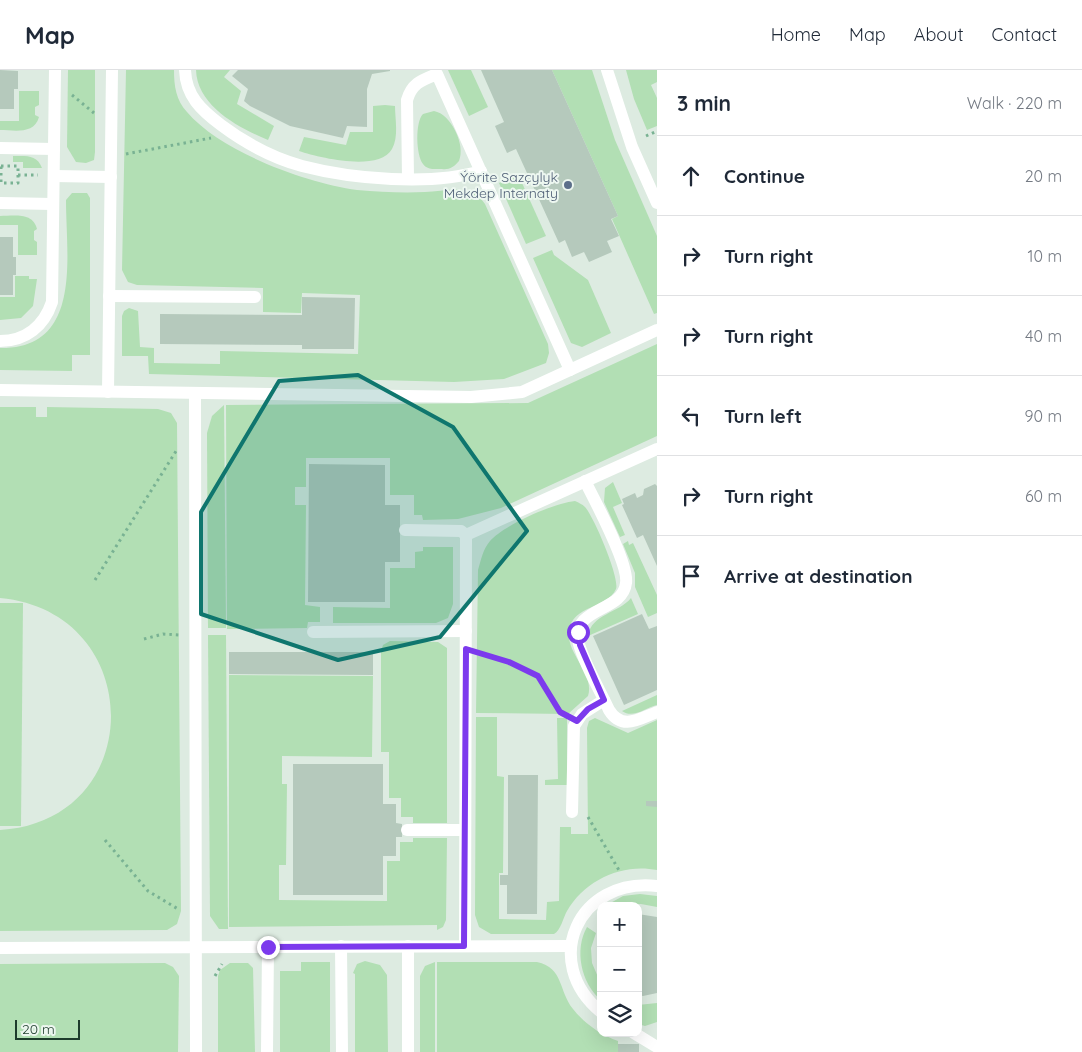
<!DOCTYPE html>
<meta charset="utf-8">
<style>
:root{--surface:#fff;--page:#f2f2f3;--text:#1f2937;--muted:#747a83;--line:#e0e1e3}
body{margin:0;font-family:Quicksand,sans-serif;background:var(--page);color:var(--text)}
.controls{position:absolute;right:15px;bottom:15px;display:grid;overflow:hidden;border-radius:10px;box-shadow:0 5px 20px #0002}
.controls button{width:45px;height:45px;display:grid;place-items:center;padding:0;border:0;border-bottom:1px solid var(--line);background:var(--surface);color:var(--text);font:25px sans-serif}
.scale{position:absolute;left:15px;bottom:12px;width:65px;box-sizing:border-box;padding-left:5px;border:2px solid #1d3c2c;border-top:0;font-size:14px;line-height:18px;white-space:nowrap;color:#1d3c2c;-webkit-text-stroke:4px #edf7f0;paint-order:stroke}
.stop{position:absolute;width:15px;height:15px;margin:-11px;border:4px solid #7c3aed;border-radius:50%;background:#fff}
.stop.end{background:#7c3aed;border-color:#fff;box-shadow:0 1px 5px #0008}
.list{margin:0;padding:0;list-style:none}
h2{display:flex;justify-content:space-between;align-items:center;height:65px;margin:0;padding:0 20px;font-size:21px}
h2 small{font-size:16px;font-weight:400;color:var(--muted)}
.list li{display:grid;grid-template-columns:32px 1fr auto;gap:15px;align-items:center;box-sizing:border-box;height:80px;padding:0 20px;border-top:1px solid var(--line)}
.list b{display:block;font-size:19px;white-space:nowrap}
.list em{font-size:16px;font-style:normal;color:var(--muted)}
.icon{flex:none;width:28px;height:28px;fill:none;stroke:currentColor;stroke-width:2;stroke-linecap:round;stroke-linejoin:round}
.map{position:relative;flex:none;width:657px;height:982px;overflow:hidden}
header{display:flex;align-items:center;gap:30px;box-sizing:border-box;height:70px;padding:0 25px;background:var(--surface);border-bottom:1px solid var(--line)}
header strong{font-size:24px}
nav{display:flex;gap:28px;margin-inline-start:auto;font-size:18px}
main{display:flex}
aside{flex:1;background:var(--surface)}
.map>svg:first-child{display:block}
.green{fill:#b2dfb4}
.building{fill:#b5c9bc}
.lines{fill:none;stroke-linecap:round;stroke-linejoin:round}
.path{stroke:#79b293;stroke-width:3;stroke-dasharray:2.5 4;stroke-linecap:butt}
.service{stroke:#fff;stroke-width:12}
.route{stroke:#7c3aed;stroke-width:6}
.marked{fill:#0f766e;fill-opacity:0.2;stroke:#0f766e;stroke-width:4;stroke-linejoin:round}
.service-dot{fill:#5c6f8a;stroke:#edf7f0;stroke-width:2}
.labels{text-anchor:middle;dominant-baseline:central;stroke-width:4;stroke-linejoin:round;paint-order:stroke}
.service-label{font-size:14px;fill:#4e5e75;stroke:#edf7f0;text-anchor:end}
</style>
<header>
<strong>Map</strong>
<nav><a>Home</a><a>Map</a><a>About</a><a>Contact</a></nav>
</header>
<main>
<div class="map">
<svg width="657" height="982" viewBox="0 0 657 982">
<rect width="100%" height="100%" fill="#ddebe1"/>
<g class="green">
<path d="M68,0H95V82L94,90L86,93L76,92L67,77Z"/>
<path d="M126,0H174C174,16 176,30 187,42C221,82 306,113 357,120C380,122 403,123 425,122C440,122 460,116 474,123C479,126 482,130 485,134L548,274L549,283L546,293L504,309L454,312L149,304L148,286H122V246L124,241L129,238L138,241L140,277L154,278V293L220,294V281L358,284L360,225L302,223L301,243L263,242V218L137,215L128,212L122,200Z"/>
<path d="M196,0H230L224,7L241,21L237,34L274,56L268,70C239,58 197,36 196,0Z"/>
<path d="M448,0H471L488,37L469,46Z"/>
<path d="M552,0H592L615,70L657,166V243L654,244L612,149L618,146Z"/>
<path d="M626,0H657V12L651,15L657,28V56L647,60L634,29Z"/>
<path d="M19,21H39V35L35,37V45L39,47C34,65 14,60 0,60V51H19Z"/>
<path d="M385,35L395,36C395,49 399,67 392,79C379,102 320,88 299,81L304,67L346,75L350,62H373V36Z"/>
<path d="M434,41C451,44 466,75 459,91C454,97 449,100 442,99C435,99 427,100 423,94C416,85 415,52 423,44Z"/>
<path d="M13,86C25,86 37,84 42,98H23V92H13Z"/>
<path d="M518,104L546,166L526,174L499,113Z"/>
<path d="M72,123H87L90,128V285H72V301L0,300V278C83,279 66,187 66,130Z"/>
<path d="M0,146C14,146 33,142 37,159L34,161V170L37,172V185H18V155H0Z"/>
<path d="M552,180L554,185L588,210L611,263L582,277L571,273L533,188Z"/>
<path d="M15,206H29V209H37L33,236L21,248L0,250V227H15Z"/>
<path d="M657,274V366L501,438L458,449L423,450L422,445H414V425H390V388H306V417H295V435H306L305,535L320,537V552H308L307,558L227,559L226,335L528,333Z"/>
<path d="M224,335L226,558H208L207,363L212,346Z"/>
<path d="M0,337H36V347H47V337L158,339L171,343L177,353L181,841L177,854L167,860L0,861V760C148,751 148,542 0,528Z"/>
<path d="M613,412L622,433L613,437L625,465L620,467L604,432L605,418Z"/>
<path d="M575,431C579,433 582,434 585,437C594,447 620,508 616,519C607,539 572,535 569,561C566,584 595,603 588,626L568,644L476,643L478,500C481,490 483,479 490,471C504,455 554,433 575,431Z"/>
<path d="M628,471L629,475L633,473L657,525V543L648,547L635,517V503L623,474Z"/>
<path d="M423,477H453V534L448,548L436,553H333V537L390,538V498H415V482L423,481Z"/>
<path d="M631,528L638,544L588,566C591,544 619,543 631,528Z"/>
<path d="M0,533H23L21,756H0Z"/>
<path d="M208,565H226L228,859H219L210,846Z"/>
<path d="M390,571L438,572L447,578V753H413V747H401V728H389V682H381V581L383,575Z"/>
<path d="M229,605L373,606L372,687L282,686V714H287L286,795H279V830L387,831V791H400V772H413V768H447L446,850L443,857L437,860V855L229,857Z"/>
<path d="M657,625V635C645,638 633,649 622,641Z"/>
<path d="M476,647H497V706L504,707L503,803H499V849L546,850L547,832L559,831L560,757H571V764H588L587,658L589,651L595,648L628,663L657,650V800C622,793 585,810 567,841C563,848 561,860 554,864H491L479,857L475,845Z"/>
<path d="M557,648H567V715H545V710L558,709Z"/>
<path d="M640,824L657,826V837L641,834L605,836L623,826Z"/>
<path d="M587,857L596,863L591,878L592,893L601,914V930C581,913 574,880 587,857Z"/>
<path d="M365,891L380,895L387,905L388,982H355V904L353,903L357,894Z"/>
<path d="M301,892H330V982H280V901H301Z"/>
<path d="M435,892V982H420V906L425,896Z"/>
<path d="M437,892H537C564,898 558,920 573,939C585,954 601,965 618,971V982H437Z"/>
<path d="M165,893L173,897L179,906L178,982H0V894Z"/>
<path d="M230,893H248L253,898L255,982H218V906L220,900Z"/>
<path d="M657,933V952L645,956L638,954V935Z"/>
</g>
<g class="building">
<path d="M0,0L18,1V19H14V39H0Z"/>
<path d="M238,0H390V1L372,4L367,19V57L347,56L343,68L290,56L250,36L244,31L248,19L232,6Z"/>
<path d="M481,0H552L618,146L611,149L619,166L607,171L612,182L589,192L584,182L572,187L565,170L559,173L516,79L507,83L495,56L504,52Z"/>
<path d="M0,167H13V187H16V205H13V225H0Z"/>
<path d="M302,227L355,228L354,279H302V275L160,274V244L302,245Z"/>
<path d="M309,394L385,395V435H400V492H385V532H308Z"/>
<path d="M655,414L657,416V496L643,465L637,468L622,435L624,434L622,429L635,423L637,428L643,425L644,419Z"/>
<path d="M642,544L649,559L657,556V620L624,635L593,566Z"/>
<path d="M229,582H373V605L229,604Z"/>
<path d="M293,694H383V734H396V753L402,754V767H396V786H383V825H293Z"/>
<path d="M508,705H538L537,844H507V815H500V805H508Z"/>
<path d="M646,731H657V737L646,736Z"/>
<path d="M638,844L657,847V923L643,926L638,925Z"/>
<rect x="618" y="974" width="21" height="8"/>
</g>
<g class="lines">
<g class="path">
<path d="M72,25L94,43"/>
<path d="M646,66L657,61"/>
<path d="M126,84L211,68"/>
<rect x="1" y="96" width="17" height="17"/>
<path d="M18,105H38"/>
<path d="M95,510L178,378"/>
<path d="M144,569L163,564L180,565"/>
<path d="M483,584L509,592L538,606L562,643"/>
<path d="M588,747L620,802"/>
<path d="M105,770L148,821L178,839"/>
<path d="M215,906L222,894"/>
</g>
<g class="service">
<path d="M185,0C186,26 201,40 221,55C245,73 273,88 302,96C352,109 431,116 481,101"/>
<path d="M607,0L632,77L657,133"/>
<path d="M0,78L54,79"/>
<path d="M54,106L111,107"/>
<path d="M408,109L407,30C412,13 422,10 437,4L570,300"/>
<path d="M0,133L53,134"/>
<path d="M109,226L255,227"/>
<path d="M0,271C26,271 44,256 52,232L55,0"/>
<path d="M0,320L471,327L522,322L657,260"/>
<path d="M108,322L112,0"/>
<path d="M195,323L196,982"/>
<path d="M585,411C595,431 629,494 626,513C623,542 573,537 578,570C581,588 601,622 609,640C622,661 639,649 657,642"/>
<path d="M405,460L461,461L466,465"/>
<path d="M313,562L466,561"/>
<path d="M572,742L574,656L582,644L604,630"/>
<path d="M407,760H465"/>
<path d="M341,876L342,982"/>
<path d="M465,876L466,465L657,379"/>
<path d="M0,878L571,876"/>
<path d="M601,942C540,892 578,807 657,816"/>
<path d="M634,963L657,977"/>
<path d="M267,982L268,877"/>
<path d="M408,982V876"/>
</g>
</g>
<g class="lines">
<path class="route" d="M268,877L464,876L466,579L509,592L538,606L560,642L577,651L588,639L604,630L580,575L578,562"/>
</g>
<path class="marked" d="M358,305L453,357L527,461L440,567L338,590L201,544V442L279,311Z"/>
<circle class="service-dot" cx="568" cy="115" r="5"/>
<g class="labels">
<g class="service-label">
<text x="558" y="107">Ýörite Sazçylyk<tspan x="558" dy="16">Mekdep Internaty</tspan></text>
</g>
</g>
</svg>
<div class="controls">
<button>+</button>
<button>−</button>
<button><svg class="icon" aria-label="layers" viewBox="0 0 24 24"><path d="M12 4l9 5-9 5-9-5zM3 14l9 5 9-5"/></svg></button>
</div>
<div class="scale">20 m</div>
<div class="stop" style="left:578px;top:562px"></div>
<div class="stop end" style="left:268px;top:877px"></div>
</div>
<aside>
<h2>3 min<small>Walk · 220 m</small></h2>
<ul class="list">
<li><svg class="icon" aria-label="ahead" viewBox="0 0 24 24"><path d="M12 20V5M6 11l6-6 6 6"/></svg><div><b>Continue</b></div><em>20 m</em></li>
<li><svg class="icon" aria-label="right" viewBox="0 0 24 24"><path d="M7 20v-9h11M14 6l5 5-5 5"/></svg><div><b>Turn right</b></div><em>10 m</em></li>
<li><svg class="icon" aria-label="right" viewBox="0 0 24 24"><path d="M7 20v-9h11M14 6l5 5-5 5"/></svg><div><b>Turn right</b></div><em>40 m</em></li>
<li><svg class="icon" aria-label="left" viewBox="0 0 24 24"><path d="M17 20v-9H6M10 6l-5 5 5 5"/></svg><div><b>Turn left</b></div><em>90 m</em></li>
<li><svg class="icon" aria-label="right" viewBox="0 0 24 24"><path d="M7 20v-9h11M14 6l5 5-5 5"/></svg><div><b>Turn right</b></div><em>60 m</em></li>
<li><svg class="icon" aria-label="arrive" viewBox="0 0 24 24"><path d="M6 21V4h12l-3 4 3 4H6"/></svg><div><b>Arrive at destination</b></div></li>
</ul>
</aside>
</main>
